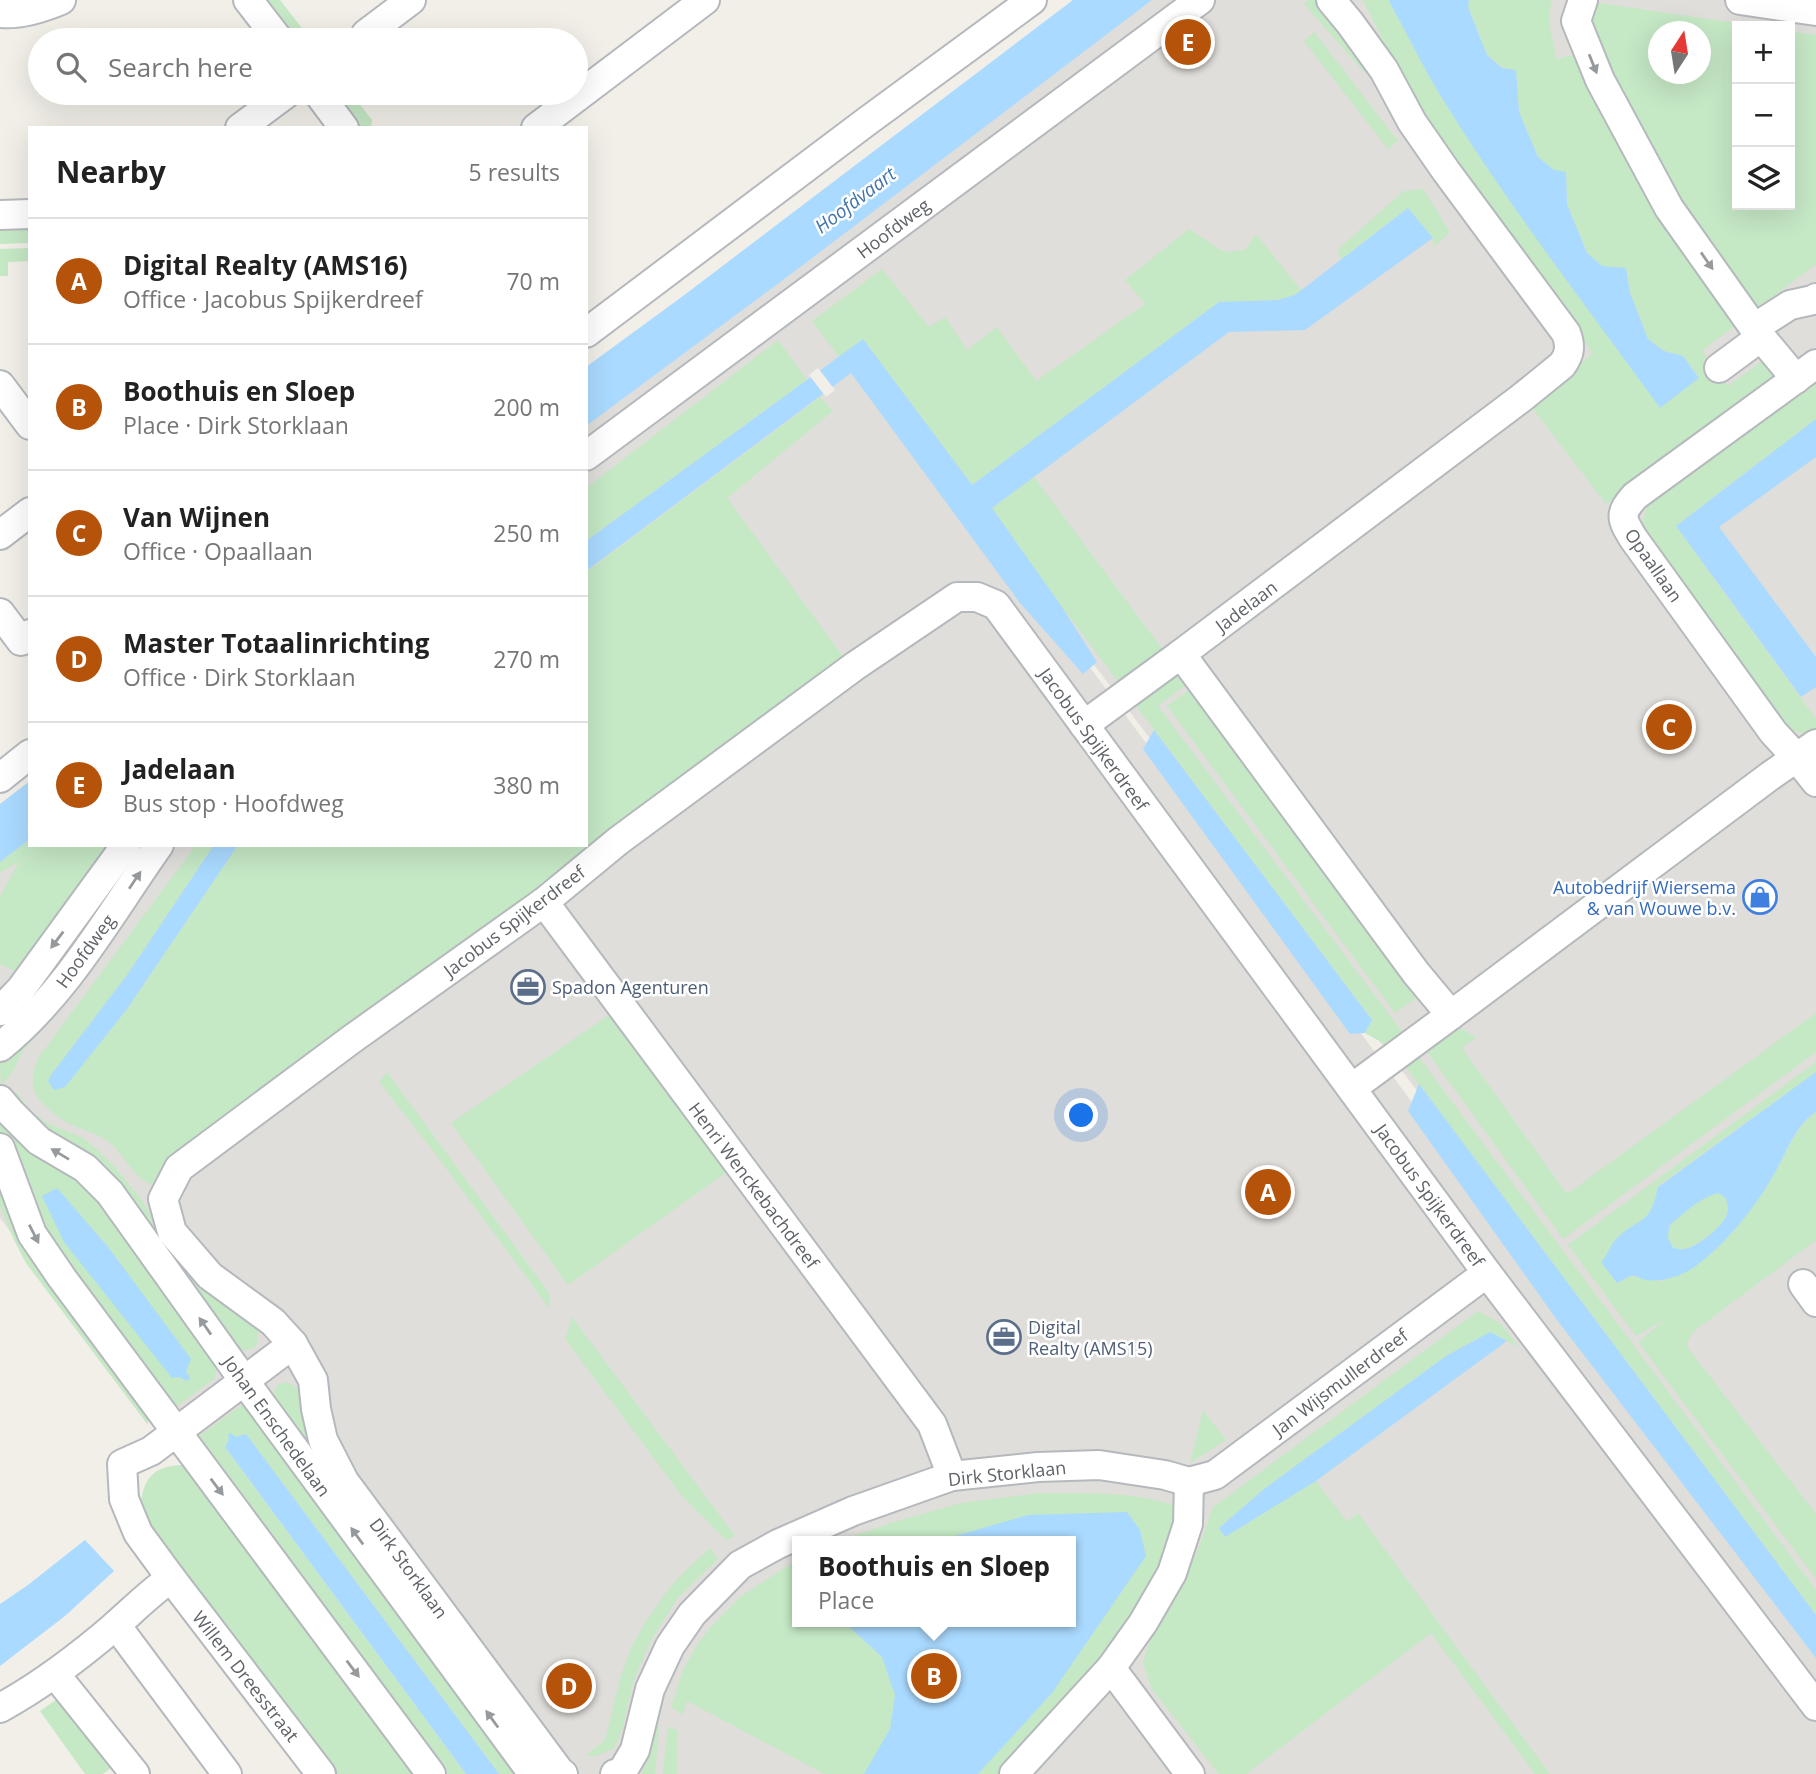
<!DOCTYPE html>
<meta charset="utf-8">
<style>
:root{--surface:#fff;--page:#f6f6f6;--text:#222;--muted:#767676;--line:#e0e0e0;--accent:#b45309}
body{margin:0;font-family:"Open Sans",sans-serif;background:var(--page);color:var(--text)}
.controls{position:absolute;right:21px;top:21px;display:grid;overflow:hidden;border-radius:0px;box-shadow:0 7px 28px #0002}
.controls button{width:63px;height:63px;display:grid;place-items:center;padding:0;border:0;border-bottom:2px solid var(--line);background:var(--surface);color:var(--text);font:35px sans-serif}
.compass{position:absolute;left:1648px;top:21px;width:63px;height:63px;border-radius:50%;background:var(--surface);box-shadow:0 7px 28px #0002;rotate:12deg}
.you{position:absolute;left:1082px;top:1116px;width:24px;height:24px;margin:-18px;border:5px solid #fff;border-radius:50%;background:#1a73e8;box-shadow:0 0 0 10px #1a73e833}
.badge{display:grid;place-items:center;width:46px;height:46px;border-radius:50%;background:var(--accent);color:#fff;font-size:23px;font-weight:700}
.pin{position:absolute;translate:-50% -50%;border:4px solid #fff;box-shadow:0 2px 7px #0006}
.popup{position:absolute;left:792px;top:1536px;width:284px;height:91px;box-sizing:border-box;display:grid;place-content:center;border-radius:0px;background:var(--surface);filter:drop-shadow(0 2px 5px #0005);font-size:23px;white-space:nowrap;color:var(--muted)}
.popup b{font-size:26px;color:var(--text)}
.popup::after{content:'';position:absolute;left:50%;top:100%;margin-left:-14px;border:14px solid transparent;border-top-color:var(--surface)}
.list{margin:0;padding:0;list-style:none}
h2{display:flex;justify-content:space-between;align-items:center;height:91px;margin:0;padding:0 28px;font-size:30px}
h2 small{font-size:23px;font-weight:400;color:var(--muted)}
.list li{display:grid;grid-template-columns:46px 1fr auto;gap:21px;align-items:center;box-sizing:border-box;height:126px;padding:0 28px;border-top:2px solid var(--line)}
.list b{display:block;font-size:26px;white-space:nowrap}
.list p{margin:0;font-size:23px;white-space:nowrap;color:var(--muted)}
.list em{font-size:23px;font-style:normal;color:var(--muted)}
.icon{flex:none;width:38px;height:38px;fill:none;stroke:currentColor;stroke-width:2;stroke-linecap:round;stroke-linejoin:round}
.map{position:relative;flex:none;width:1816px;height:1774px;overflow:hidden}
.search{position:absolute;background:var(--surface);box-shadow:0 7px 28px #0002;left:28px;top:28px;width:560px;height:77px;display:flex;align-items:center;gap:18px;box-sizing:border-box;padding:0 24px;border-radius:38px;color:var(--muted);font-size:26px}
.panel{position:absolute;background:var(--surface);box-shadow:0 7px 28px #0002;left:28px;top:126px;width:560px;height:721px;border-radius:0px}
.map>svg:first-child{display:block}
.industrial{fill:#e0deda;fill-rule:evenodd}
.green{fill:#c5e8c5;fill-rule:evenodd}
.water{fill:#aadaff;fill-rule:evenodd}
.pier{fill:#f1efe8}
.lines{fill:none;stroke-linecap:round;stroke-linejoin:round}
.minor-casing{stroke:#b5b8bc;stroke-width:32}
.minor{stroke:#fff;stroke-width:28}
.oneway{fill:#979a9d}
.labels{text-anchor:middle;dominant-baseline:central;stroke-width:5;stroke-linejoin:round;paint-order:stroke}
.street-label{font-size:18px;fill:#5f6368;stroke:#fff}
.shop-label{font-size:18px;fill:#366cbe;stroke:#fff;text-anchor:end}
.service-label{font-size:18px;fill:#4e5e75;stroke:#fff;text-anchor:start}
.water-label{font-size:19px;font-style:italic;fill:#4174aa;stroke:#fff}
</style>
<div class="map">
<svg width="1816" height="1774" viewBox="0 0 1816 1774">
<rect width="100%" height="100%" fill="#f1efe8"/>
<path class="industrial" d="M1123,0H1816V1617L841,331L1816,1648V1774H480L235,1450L196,1475L0,1218V830L30,808V845H586V398ZM1737,26H1790V205H1737ZM1658,32H1700V74H1658ZM797,1541H1070V1622H797Z"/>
<g class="green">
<path d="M267,0H280L311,40H292L263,3Z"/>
<path d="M1309,0H1317L1371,66L1364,72L1304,4Z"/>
<path d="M1363,0H1390L1389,1L1436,88L1660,407L1699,378L1683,356L1664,351L1648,339L1630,293L1626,268L1602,266L1587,253L1567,204L1566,173L1554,170L1538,157L1519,112L1516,70L1503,68L1487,55L1468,7L1469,0H1552C1546,20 1552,39 1557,59L1579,53L1737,324L1702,351L1728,386L1764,360L1779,378L1606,504L1529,404L1593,354L1426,118L1400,75Z"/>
<path d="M1592,2L1756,26H1737V205H1790V31L1816,35V264L1753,312L1720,268L1623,106L1586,14ZM1658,32H1700V74H1658Z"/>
<path d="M1314,32L1398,141L1388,149L1304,41Z"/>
<path d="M331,93H351L372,120L371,128H354Z"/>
<path d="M1423,189L1450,232L1434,247L1433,238L1408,208L1341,259L1338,249L1404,191Z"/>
<path d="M30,228V243L0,244V229Z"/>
<path d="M1189,229L1219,249L1228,252L1245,250L1256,234L1301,290L1295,295L1278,300L1219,302L972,485L863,339L839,357L812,321L882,269L929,327L945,317L967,350L997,327L1036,381L1145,304L1125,280Z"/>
<path d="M30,248V261L8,262V276H0V249Z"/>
<path d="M778,340L807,380L586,541V488Z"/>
<path d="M1816,375V419L1676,526L1816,719V731C1805,735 1794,732 1783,727L1641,527L1647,506Z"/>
<path d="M820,397L833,411L727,498L847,662L173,1162L151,1185C130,1174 125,1155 109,1142C98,1134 87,1131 74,1126C63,1122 37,1102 34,1090C31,1080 34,1068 38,1058L196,845H214L127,975L51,1075L65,1086L127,1009L238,845H586V572Z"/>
<path d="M1034,477L1166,654L1186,685L1158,706L1406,1037L1390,1047L1365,1033L1372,1020L1062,607L991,509Z"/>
<path d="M1189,690L1197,693L1420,995L1395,1013L1167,706Z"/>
<path d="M30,839V845H107L15,971L0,964V897L19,861L0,873V862Z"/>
<path d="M43,1012L48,1021L22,1052L12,1073L1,1087L0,1062L2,1055Z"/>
<path d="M1816,1013V1052L1563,1239L1426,1050L1458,1027L1476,1037L1462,1048L1567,1194Z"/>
<path d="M609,1015L727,1172L568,1285L451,1123Z"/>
<path d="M1418,1056L1816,1590V1615L1406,1067Z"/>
<path d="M1816,1062V1072L1658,1186L1654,1207L1646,1218L1616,1239L1607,1256L1617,1283L1630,1276L1662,1281L1691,1269L1712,1251L1738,1226L1760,1196L1798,1130L1812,1114L1816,1112V1240L1693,1332L1688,1341V1348L1816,1514V1579L1638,1342L1666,1319L1636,1336L1568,1245Z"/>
<path d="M387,1072L549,1293L550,1309L433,1151L379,1082Z"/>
<path d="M18,1093L30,1111L49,1124L83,1138L94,1147L114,1166L141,1199L157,1225L251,1318L259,1330L256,1347L244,1351L232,1343L56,1140L8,1094Z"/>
<path d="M0,1121C20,1145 46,1158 72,1175C80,1180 87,1187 94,1194L203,1340L217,1367L215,1378L172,1410L36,1233L3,1135L0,1132Z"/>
<path d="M0,1170L147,1403L148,1425L26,1263L14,1240L0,1206Z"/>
<path d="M1718,1193L1726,1197C1727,1203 1729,1208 1727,1214C1725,1225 1696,1248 1684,1249C1681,1250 1676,1249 1673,1248L1667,1238L1669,1226C1684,1213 1699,1198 1718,1193Z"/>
<path d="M1478,1311L1501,1324L1519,1347L1490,1332L1446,1356L1264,1489L1219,1528L1225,1537L1316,1481L1347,1522L1358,1513L1550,1774H1535L1431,1633L1246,1774H1219L1151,1688L1143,1662L1153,1633L1195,1557L1204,1533L1212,1508Z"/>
<path d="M572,1317L735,1536L726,1540L682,1496L565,1339Z"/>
<path d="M287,1382L298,1388L305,1401L320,1461L270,1400L277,1385Z"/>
<path d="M245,1403L526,1774H499L246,1434L229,1440L225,1447L466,1774H438L198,1440L199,1436Z"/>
<path d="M1203,1410L1226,1440L1190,1463Z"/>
<path d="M183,1465L196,1475L422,1774H328L139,1515C142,1483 148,1466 183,1465Z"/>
<path d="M1040,1493C1085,1493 1134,1491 1176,1506V1528L1163,1558L1144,1592L1103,1654L1002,1774H824L687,1701L683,1715L671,1707L683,1670L697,1645L708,1630L741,1596L797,1560V1622H1070V1541H839L891,1523L961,1503Z"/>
<path d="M710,1548L718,1559L678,1598L651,1640L633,1683L622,1731L614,1748L597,1756H585L605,1740L621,1675L631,1648L644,1624L670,1587L687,1569Z"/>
<path d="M63,1695L117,1763L103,1774H85L40,1711Z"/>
<path d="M654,1725L659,1727L655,1774H641L647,1762Z"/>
<path d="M668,1727L677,1730V1774H663Z"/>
</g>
<g class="water">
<path d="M1073,0H1152L795,271L586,426V367L683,296Z"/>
<path d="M1390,0H1469L1468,7L1487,55L1502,68L1516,70L1519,112L1538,157L1554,170L1566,172L1567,204L1587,253L1602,266L1626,268L1630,293L1648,339L1664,351L1683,356L1699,378L1660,408C1584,303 1504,200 1437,90C1420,61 1405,30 1389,1Z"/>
<path d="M1408,208L1433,238L1305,330L1229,332L992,508L1062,607L1097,662L1083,674L1020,603L851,373L586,571V541L863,339L972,485L1219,302L1278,300L1295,295Z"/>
<path d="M1816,419V457L1719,527L1816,657V687L1801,697L1676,526Z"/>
<path d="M1154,730L1372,1020L1365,1033L1350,1034L1143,749Z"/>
<path d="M30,781V839L0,862V804Z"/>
<path d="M214,845H238L127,1009L65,1087L54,1090L48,1081L51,1075L127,975Z"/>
<path d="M1816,1072V1112C1798,1123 1789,1146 1779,1165C1760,1202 1727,1244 1693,1268C1679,1277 1662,1282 1647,1280C1641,1280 1637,1275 1631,1276C1627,1277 1621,1281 1617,1283L1601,1262C1608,1255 1610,1245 1617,1238C1642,1215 1650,1226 1658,1187ZM1718,1193L1726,1198C1727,1203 1729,1209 1727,1214C1725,1225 1696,1248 1684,1249C1681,1250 1676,1248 1673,1248L1668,1238L1669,1226C1684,1213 1699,1198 1718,1193Z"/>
<path d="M1419,1084L1816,1615V1658L1557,1320L1408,1111Z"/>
<path d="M57,1188L108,1247L191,1359L186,1371L190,1378L187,1381L179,1377L172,1378L64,1242L42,1196Z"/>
<path d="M1490,1332L1507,1341L1316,1481L1225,1537L1219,1528L1264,1489L1446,1356Z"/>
<path d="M230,1433L236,1437L246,1434L499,1774H466L225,1447L229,1440L228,1435Z"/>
<path d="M1127,1512L1140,1530L1146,1556L1052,1693L978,1774H864L890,1729L895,1695L882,1657L844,1622H1070V1541H938L1028,1515Z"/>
<path d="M85,1540L114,1571L65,1616L0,1666V1604L28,1585Z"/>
</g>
<path class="pier" d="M818,368L835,390L826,397L809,375Z"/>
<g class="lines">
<g class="minor-casing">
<g id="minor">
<path d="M248,0L279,40"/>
<path d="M1331,0L1350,23L1384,70L1412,122L1446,171L1566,333C1571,346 1570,354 1562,365L1520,399L1181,654L1416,973L1451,1015L1770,776L1816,744"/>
<path d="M1583,0L1576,21L1600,80L1669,208L1754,328"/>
<path d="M1740,0L1816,11"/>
<path d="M0,13C21,15 42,8 61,0"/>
<path d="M366,34L411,0"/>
<path d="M318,93L344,128"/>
<path d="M240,128L287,93"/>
<path d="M536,128L705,0"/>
<path d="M0,215L30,214"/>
<path d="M586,333L866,122L1032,0"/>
<path d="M1761,337L1796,379"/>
<path d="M1816,364L1635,496C1619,514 1621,518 1633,538L1773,732L1797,758L1816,782"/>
<path d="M1719,368L1761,337L1754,328L1790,305L1813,300L1816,298"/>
<path d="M0,385L30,425"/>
<path d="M586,456L1200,0"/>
<path d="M0,535L30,512"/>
<path d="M0,613L21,641L30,634"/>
<path d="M1084,725L1181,654"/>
<path d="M0,778L30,754"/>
<path d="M544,902L932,1424L952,1476"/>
<path d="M0,1011L21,989L126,845"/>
<path d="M0,1047C67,993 110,914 159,845"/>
<path d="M1352,1088L1451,1015"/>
<path d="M0,1100L11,1113L39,1141L85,1168L110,1193L245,1382L533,1774"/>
<path d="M0,1148L32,1234L62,1278L431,1774"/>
<path d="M1803,1284L1816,1302"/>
<path d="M1189,1482L1215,1475L1487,1273"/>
<path d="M171,1578L321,1774"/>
<path d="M116,1625L227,1774"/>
<path d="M1111,1668L1190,1774"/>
<path d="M55,1674L135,1774"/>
<path d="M0,1708C42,1685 80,1656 116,1625C134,1609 151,1592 171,1578L138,1533L124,1499L122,1464L151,1451L293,1344"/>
<path d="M563,1774L560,1772L344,1481L323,1440L316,1409L313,1380L293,1344L273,1322L210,1276L172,1232L163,1199L179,1168L352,1039L544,902L618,841L855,666L957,597H977L996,605L1487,1273L1816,1706"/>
<path d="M615,1774L622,1772L635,1750L650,1689L670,1646L692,1614L740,1565L778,1544L853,1511L952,1476L1038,1467L1099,1465L1165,1475L1189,1482"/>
<path d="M1014,1774L1111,1668L1143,1623L1172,1573L1188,1524L1189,1482"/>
</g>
</g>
<use href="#minor" class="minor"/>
</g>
<defs><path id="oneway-solid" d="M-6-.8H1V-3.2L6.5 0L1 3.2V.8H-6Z" transform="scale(1.75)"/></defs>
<g class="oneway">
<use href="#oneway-solid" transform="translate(1593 64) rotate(68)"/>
<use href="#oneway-solid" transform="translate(1707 261) rotate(55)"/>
<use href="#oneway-solid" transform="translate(135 880) rotate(-56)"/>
<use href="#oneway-solid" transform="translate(57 940) rotate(127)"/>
<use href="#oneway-solid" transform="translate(60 1154) rotate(-149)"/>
<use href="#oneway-solid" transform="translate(34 1234) rotate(63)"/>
<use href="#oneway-solid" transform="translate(205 1326) rotate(-125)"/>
<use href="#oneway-solid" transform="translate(217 1487) rotate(53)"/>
<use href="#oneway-solid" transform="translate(357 1536) rotate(-126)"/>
<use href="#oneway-solid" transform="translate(353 1669) rotate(53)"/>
<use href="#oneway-solid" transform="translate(492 1719) rotate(-126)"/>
</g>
<defs>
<g id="shop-ring" transform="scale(1.75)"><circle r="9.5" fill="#fff" stroke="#3f7fe0" stroke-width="1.5"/><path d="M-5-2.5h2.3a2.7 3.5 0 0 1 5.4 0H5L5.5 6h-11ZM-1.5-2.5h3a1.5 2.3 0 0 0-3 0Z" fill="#3f7fe0"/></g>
<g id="office-ring" transform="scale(1.75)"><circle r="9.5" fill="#fff" stroke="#5c6f8a" stroke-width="1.5"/><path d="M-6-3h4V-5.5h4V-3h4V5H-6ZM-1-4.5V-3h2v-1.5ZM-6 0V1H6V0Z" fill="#5c6f8a"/></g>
</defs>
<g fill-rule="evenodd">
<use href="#shop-ring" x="1760" y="897"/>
<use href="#office-ring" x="528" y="987"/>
<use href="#office-ring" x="1004" y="1337"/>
</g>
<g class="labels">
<g class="street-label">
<text transform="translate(893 228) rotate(-37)">Hoofdweg</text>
<text transform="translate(1654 565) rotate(55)">Opaallaan</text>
<text transform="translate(1246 606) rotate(-37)">Jadelaan</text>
<text transform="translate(1094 739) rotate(54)">Jacobus Spijkerdreef</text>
<text transform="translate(514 921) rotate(-37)">Jacobus Spijkerdreef</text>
<text transform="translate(85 951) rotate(-54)">Hoofdweg</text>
<text transform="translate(754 1185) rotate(53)">Henri Wenckebachdreef</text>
<text transform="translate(1430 1195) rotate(54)">Jacobus Spijkerdreef</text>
<text transform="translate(1340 1382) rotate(-37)">Jan Wijsmullerdreef</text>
<text transform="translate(277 1426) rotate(54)">Johan Enschedelaan</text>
<text transform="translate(1007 1473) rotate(-6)">Dirk Storklaan</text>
<text transform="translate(409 1568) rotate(54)">Dirk Storklaan</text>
<text transform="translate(246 1676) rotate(52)">Willem Dreesstraat</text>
</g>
<g class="shop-label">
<text x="1736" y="887">Autobedrijf Wiersema<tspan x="1736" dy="21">&amp; van Wouwe b.v.</tspan></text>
</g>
<g class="service-label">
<text x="552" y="987">Spadon Agenturen</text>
<text x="1028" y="1327">Digital<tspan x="1028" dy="21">Realty (AMS15)</tspan></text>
</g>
<g class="water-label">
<text transform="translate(855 200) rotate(-37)">Hoofdvaart</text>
</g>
</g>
</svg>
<div class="controls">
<button>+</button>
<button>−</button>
<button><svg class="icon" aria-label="layers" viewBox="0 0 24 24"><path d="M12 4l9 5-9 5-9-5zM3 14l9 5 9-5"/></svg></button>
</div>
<svg class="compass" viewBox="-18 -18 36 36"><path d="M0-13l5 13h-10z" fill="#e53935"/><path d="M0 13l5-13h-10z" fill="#767676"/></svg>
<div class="you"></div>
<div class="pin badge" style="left:1268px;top:1192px">A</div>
<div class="pin badge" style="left:934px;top:1676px">B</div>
<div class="popup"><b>Boothuis en Sloep</b>Place</div>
<div class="pin badge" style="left:1669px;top:727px">C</div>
<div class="pin badge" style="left:569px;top:1686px">D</div>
<div class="pin badge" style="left:1188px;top:42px">E</div>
<div class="search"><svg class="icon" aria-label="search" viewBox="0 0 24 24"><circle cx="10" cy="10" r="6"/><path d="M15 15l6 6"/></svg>Search here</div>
<section class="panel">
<h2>Nearby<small>5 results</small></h2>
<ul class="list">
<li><span class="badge">A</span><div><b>Digital Realty (AMS16)</b><p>Office · Jacobus Spijkerdreef</p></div><em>70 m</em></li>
<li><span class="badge">B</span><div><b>Boothuis en Sloep</b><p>Place · Dirk Storklaan</p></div><em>200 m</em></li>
<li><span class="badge">C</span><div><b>Van Wijnen</b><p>Office · Opaallaan</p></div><em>250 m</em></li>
<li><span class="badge">D</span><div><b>Master Totaalinrichting</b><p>Office · Dirk Storklaan</p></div><em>270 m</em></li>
<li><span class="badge">E</span><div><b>Jadelaan</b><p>Bus stop · Hoofdweg</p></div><em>380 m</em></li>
</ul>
</section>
</div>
